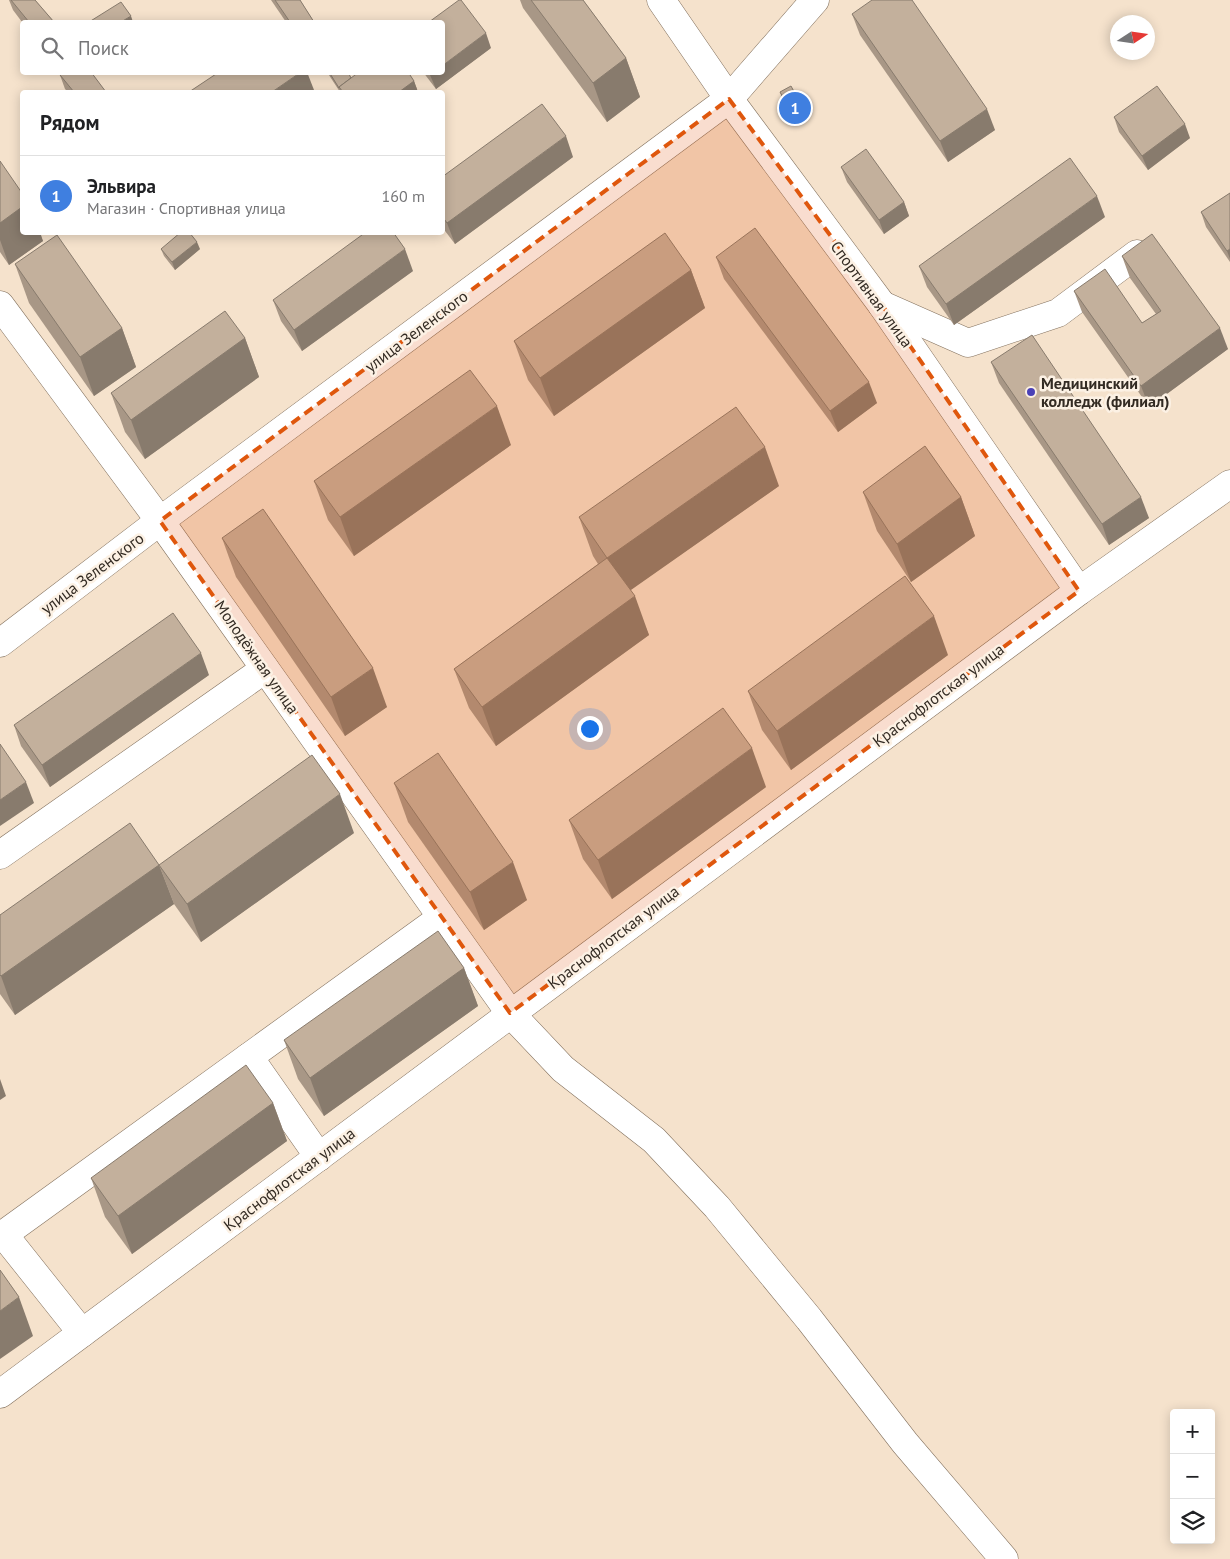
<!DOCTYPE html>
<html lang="ru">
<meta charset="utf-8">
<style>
:root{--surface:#fff;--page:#f6f6f6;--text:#202124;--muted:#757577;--line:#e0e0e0;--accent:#4a41b7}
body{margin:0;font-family:"PT Sans",sans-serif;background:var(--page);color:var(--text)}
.controls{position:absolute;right:15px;bottom:15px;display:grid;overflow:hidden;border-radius:5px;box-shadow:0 2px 12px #0003}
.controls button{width:45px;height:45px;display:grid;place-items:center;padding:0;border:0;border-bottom:1px solid var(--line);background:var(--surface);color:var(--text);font:25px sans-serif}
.compass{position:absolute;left:1110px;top:15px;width:45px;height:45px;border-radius:50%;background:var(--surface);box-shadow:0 2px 12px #0003;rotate:78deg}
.you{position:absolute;left:589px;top:728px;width:18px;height:18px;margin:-12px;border:4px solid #fff;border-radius:50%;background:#1a73e8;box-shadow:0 0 0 8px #1a73e833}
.badge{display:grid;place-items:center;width:32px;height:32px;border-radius:50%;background:var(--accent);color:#fff;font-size:16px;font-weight:700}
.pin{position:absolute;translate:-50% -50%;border:2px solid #fff;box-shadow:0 1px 5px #0006}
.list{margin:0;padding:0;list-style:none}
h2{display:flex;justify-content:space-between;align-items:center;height:65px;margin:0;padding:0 20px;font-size:21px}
h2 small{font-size:16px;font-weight:400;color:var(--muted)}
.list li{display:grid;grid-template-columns:32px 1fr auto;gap:15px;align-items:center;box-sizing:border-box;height:80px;padding:0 20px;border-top:1px solid var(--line)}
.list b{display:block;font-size:19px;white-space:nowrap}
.list p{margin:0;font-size:16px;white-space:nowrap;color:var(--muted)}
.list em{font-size:16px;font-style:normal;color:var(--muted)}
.icon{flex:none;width:28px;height:28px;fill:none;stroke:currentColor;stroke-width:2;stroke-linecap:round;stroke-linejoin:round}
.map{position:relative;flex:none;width:1230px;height:1559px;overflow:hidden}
.search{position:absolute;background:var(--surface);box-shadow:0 2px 12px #0003;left:20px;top:20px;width:425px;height:55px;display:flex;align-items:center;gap:12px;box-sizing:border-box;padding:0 18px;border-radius:5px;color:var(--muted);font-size:19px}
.panel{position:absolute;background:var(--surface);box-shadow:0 2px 12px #0003;left:20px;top:90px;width:425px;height:145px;border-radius:5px}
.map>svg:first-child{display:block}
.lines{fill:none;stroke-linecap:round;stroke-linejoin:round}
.minor-casing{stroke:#83715e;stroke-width:29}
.minor{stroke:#fff;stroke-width:28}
.wall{fill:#a89786}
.shaded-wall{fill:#887b6d}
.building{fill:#c3b09c;stroke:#887b6d}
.marked{fill:#df570d;fill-opacity:0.2;stroke:#df570d;stroke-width:4;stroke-dasharray:10 6;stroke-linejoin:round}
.poi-dot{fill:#4a41b7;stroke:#fcf1e4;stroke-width:2}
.labels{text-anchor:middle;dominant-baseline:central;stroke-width:5;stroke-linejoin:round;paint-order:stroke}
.street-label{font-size:16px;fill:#332b23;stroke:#fcf1e4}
.poi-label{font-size:16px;font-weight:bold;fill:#332b23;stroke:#fcf1e4;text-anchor:start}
</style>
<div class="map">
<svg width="1230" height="1559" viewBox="0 0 1230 1559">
<rect width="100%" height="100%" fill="#f5e2cc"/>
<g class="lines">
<g class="minor-casing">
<g id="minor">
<path d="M661,0L729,99L882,305L1079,591"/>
<path d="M0,305L160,521L510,1013L563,1069L654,1140L717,1207L809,1319L905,1443L1004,1559"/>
<path d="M882,305L968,343L1058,313L1137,254"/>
<path d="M0,643L160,521L729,99L815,0"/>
<path d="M0,855L265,669"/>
<path d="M249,1057L319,1157"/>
<path d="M4,1235L82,1333"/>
<path d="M0,1237L441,918"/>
<path d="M0,1394L1079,591L1230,484"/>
</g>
</g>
<use href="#minor" class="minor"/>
</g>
<g class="wall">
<path d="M9,0H35L54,22H22L13,10Z"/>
<path d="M271,0H300L314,22H286Z"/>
<path d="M520,0H583L626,58L640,97L607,122L523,8Z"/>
<path d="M852,14L995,130L948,162L860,35Z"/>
<path d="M491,48L436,89L423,72H442Z"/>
<path d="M327,72H348L351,78L414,81L418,92H340Z"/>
<path d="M60,75L106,92H68L65,89Z"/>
<path d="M780,92L804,110L807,117L796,123L783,99Z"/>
<path d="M1114,117L1190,138L1148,170L1119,132Z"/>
<path d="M573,157L455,244L442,227V177Z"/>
<path d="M0,161L43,241L9,265L0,252Z"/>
<path d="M841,167L904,202L909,216L884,234L847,182Z"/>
<path d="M1230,193V262L1206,227L1201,212Z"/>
<path d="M1105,217L954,325L927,287L919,266Z"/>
<path d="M161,249H200L175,270L164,256Z"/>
<path d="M1122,256L1228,349L1149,407L1082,312L1074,291L1142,323L1156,314L1130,278Z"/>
<path d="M716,257L877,403L838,432L724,279Z"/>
<path d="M15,264L122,328L136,367L94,396L29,303Z"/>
<path d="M691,270L705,308L554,416L528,380L514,341Z"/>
<path d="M413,271L302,351L281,321L273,300Z"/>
<path d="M245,338L259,377L145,459L125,432L111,393Z"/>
<path d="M991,362L1149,518L1109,545L999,383Z"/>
<path d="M511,445L354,556L328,520L314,481Z"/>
<path d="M779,486L630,590L649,635L496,746L469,708L454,669L598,564L593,556L579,517Z"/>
<path d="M863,492L961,497L975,536L911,582L877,531Z"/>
<path d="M222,538L387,707L345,736L236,577Z"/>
<path d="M948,655L791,770L762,730L748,691Z"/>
<path d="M209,675L50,787L21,746L14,725Z"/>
<path d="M394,783L527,900L484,930L408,822Z"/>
<path d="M766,787L612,899L583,859L569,820Z"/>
<path d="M354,833L201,942L174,904L159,865Z"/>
<path d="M159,865L174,904L15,1015L0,994V915Z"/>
<path d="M464,968L478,1006L324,1116L298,1079L284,1040Z"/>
<path d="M273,1103L287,1141L132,1254L105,1217L91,1178Z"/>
</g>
<g class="shaded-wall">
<path d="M131,16L133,22H121Z"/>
<path d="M486,33L491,48L436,89L430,75L433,72H442V66Z"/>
<path d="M626,58L640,97L607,122L593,83Z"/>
<path d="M301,72H307L314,90L311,92H272Z"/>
<path d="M414,81L418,92H399Z"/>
<path d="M987,109L995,130L948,162L940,141Z"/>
<path d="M1185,124L1190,138L1148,170L1142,156Z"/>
<path d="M566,136L573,157L455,244L447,223Z"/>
<path d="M1097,196L1105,217L954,325L946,304Z"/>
<path d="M904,202L909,216L884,234L879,220Z"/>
<path d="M22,207V232H40L43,241L9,265L0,240V223Z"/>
<path d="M197,242L200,249L175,270L172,262Z"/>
<path d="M405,249L413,271L302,351L294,330Z"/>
<path d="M1230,249V259L1227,251Z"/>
<path d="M691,270L705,308L554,416L540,378Z"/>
<path d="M122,328L136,367L94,396L80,357Z"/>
<path d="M1220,328L1228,349L1149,407L1141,386Z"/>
<path d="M245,338L259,377L145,459L131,420Z"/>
<path d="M869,382L877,403L838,432L830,411Z"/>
<path d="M497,406L511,445L354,556L340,517Z"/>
<path d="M765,447L779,486L621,597L607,558Z"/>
<path d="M961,497L975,536L911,582L897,544Z"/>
<path d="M1141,497L1149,518L1109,545L1102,524Z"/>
<path d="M635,596L649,635L496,746L482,707Z"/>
<path d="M934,616L948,655L791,770L777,731Z"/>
<path d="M201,653L209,675L50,787L42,765Z"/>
<path d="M373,668L387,707L345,736L331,697Z"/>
<path d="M752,748L766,787L612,899L598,860Z"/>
<path d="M26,782L34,803L0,826V800Z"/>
<path d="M340,794L354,833L201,942L187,904Z"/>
<path d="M513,862L527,900L484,930L470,892Z"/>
<path d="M159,865L174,904L15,1015L1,976Z"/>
<path d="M464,968L478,1006L324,1116L310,1078Z"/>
<path d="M0,1079L6,1096L0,1100Z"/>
<path d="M273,1103L287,1141L132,1254L118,1216Z"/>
<path d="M19,1297L33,1336L0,1359V1311Z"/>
</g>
<g class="building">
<path d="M11,0H35L54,22H29Z"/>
<path d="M275,0H300L314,22H290Z"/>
<path d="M459,0H461L486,33L442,66V22H429Z"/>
<path d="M531,0H583L626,58L593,83Z"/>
<path d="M872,0H912L987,109L940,141L852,14Z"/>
<path d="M121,2L131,16L121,22H89Z"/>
<path d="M63,72H91L106,92H74L60,75Z"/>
<path d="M219,72H301L272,92H189Z"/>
<path d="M329,72H348L351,78L339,87V88Z"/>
<path d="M359,72H408L414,81L399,92H343L339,87Z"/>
<path d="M791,86L804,110L793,116L780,92Z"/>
<path d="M1157,86L1185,124L1142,156L1114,117Z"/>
<path d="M542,104L566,136L447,223L442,216V177Z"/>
<path d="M866,149L904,202L879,220L841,167Z"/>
<path d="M1070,158L1097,196L946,304L919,266Z"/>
<path d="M0,161L22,193V207L0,223Z"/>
<path d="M1230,193V249L1227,251L1201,212Z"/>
<path d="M755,228L869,382L830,411L716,257Z"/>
<path d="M181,232H189L197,242L172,262L161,249Z"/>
<path d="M366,232H393L405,249L294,330L273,300Z"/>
<path d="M665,233L691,270L540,378L514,341Z"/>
<path d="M1152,234L1220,328L1141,386L1074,291L1105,269L1142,323L1161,311L1122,256Z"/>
<path d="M57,235L122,328L80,357L15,264Z"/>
<path d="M225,311L245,338L131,420L111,393Z"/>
<path d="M1032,335L1141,497L1102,524L991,362Z"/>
<path d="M470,370L497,406L340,517L314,481Z"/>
<path d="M736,407L765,447L607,558L635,596L482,707L454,669L607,558L579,517Z"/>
<path d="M925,446L961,497L897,544L863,492Z"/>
<path d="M263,509L373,668L331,697L222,538Z"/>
<path d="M905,576L934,616L777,731L748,691Z"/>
<path d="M173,613L201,653L42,765L14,725Z"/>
<path d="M723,708L752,748L598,860L569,820Z"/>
<path d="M0,744L26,782L0,800Z"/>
<path d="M438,753L513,862L470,892L394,783Z"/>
<path d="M312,755L340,794L187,904L159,865Z"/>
<path d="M130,823L159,865L1,976L0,975V915Z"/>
<path d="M438,931L464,968L310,1078L284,1040Z"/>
<path d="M246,1065L273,1103L118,1216L91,1178Z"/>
<path d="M0,1270L19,1297L0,1311Z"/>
</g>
<path class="marked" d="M729,99L882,305L1079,591L510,1013L160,521Z"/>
<circle class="poi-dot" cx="1031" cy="392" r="5"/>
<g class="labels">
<g class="street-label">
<text transform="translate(872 294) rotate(54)">Спортивная улица</text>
<text transform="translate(416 331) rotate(-37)">улица Зеленского</text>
<text transform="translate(92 573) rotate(-37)">улица Зеленского</text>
<text transform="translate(257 657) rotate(55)">Молодёжная улица</text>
<text transform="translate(938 695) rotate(-37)">Краснофлотская улица</text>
<text transform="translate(613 937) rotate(-37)">Краснофлотская улица</text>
<text transform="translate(289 1179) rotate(-37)">Краснофлотская улица</text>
</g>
<g class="poi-label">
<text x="1041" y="383">Медицинский<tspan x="1041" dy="18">колледж (филиал)</tspan></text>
</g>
</g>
</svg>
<div class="controls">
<button>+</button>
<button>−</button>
<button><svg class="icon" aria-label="layers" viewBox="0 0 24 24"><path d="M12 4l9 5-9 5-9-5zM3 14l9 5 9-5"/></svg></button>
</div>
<svg class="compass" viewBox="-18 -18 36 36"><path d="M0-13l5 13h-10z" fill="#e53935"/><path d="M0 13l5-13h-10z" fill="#757577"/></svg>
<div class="you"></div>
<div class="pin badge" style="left:795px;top:108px;background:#3f7fe0">1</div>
<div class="search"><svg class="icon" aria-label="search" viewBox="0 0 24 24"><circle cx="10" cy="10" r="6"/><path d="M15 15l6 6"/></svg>Поиск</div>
<section class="panel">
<h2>Рядом<small></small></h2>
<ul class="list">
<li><span class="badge" style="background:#3f7fe0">1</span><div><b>Эльвира</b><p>Магазин · Спортивная улица</p></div><em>160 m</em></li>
</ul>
</section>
</div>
